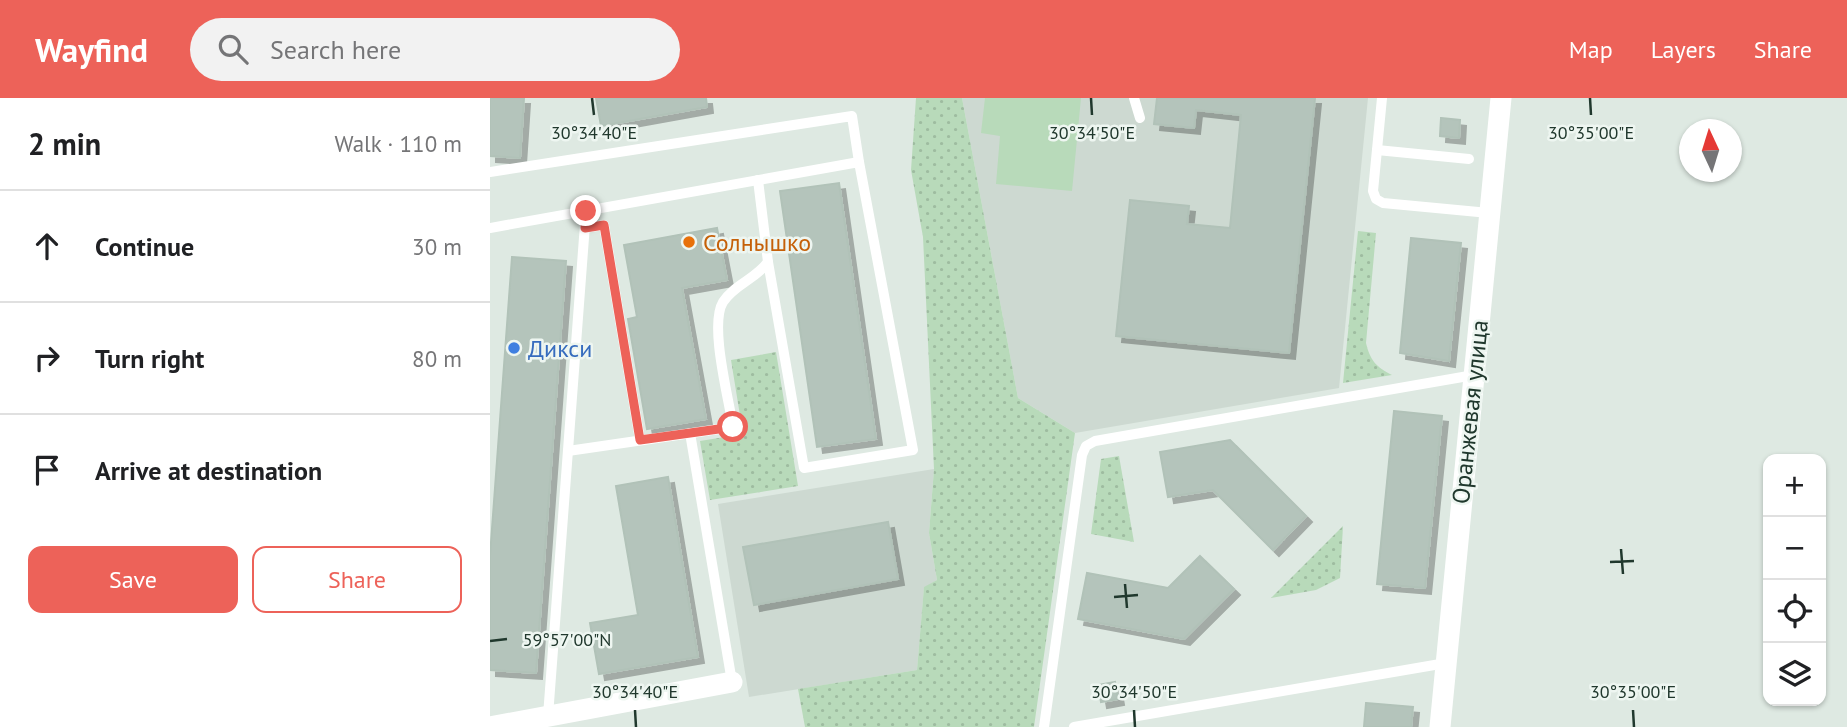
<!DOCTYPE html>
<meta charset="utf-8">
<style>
:root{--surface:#fff;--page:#f2f2f2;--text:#202124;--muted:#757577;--line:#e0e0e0;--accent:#ed6259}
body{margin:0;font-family:"PT Sans",sans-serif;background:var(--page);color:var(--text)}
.controls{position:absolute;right:21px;bottom:21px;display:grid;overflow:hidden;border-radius:14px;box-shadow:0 2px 5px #0004}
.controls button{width:63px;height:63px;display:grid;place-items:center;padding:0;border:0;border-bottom:2px solid var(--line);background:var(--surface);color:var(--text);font:35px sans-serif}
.compass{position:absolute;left:1189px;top:21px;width:63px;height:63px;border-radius:50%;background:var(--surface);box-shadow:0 2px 5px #0004;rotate:356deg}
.stop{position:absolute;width:21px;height:21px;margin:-16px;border:5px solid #ed6259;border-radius:50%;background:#fff}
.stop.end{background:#ed6259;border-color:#fff;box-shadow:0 2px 7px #0008}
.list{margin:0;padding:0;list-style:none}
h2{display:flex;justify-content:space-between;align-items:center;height:91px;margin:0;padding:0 28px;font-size:30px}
h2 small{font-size:23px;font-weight:400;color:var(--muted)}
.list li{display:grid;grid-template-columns:46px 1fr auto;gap:21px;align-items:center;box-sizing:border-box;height:112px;padding:0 28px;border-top:2px solid var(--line)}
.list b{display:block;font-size:26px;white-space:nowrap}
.list em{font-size:23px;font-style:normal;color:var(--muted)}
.actions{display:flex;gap:14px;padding:21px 28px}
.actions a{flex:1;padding:16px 0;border:2px solid var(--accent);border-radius:14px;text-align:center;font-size:24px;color:var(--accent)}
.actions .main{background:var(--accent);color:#fff}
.icon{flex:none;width:38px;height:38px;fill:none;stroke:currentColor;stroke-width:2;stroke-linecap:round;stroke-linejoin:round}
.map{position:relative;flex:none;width:1357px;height:629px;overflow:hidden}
header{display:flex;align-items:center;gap:42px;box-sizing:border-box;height:98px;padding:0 35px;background:var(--accent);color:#fff}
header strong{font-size:33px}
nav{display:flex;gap:38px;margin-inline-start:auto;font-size:24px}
.search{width:490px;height:63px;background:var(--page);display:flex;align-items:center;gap:18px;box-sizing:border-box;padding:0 24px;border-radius:38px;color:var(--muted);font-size:26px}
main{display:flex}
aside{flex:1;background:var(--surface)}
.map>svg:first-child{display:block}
.built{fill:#cdd9d1}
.green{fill:url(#green-dots)}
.pitch{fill:#b8daba}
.building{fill:#b4c4bb;stroke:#b1c2b8;stroke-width:2;filter:url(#shadow)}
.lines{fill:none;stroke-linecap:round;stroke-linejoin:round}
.lane{stroke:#fff;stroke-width:10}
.street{stroke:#fff;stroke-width:21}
.route{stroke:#ed6259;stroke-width:9}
.ticks{fill:none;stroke:#20382d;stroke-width:2.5}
.food-dot{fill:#e8710a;stroke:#eef6f1;stroke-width:2.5}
.shop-dot{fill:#3f7fe0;stroke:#eef6f1;stroke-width:2.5}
.labels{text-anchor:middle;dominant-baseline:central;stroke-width:5;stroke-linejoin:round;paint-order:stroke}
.food-label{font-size:24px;fill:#c56008;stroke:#eef6f1;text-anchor:start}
.shop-label{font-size:24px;fill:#366cbe;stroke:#eef6f1;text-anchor:start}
.street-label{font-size:24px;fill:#20382d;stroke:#eef6f1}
.ticks-label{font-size:18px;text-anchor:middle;fill:#20382d;stroke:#eef6f1;stroke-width:5;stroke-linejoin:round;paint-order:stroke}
</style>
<header>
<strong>Wayfind</strong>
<div class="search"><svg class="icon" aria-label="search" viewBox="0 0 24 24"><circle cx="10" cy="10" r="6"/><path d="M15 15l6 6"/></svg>Search here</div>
<nav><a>Map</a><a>Layers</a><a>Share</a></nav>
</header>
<main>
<aside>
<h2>2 min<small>Walk · 110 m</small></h2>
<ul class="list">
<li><svg class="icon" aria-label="ahead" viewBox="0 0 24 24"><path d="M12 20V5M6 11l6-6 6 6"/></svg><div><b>Continue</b></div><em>30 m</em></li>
<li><svg class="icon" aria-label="right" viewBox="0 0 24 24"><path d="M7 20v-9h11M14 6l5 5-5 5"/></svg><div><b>Turn right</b></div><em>80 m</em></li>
<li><svg class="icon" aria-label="arrive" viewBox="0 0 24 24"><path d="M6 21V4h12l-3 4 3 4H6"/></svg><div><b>Arrive at destination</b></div></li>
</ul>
<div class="actions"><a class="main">Save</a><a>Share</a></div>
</aside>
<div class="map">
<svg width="1357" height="629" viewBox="0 0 1357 629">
<defs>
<pattern id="green-dots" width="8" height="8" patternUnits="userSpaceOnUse" patternTransform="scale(1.75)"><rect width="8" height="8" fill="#b8daba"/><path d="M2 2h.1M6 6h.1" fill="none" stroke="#9ebca0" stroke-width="1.8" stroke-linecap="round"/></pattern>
<filter id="shadow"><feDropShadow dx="6" dy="6" stdDeviation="0" flood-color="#0004"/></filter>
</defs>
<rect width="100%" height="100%" fill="#dee9e2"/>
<g class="built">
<path d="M472,0H878L849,290L585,335L528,300Z"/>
<path d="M444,371L439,435L447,482L434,490L427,572L259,599L228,406Z"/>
</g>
<g class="green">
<path d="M426,0H472L528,300L585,335L544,629H315L308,591L427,572L434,489L447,482L439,435L444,371L433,139L421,72Z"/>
<path d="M868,133L886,135L876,245C880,262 886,269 902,277L853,285Z"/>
<path d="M286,254L308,388L220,402L210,343L253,336L241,262Z"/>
<path d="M629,358L644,444L601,436L611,361Z"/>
<path d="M853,428L850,480L826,492L781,500Z"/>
</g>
<path class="pitch" d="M495,0H591L582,93L506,86L510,38L491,35Z"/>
<g class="building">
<path d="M0,0H34L30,60L0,58Z"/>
<path d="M106,0H216L217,9L111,28Z"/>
<path d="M667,0H825L799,255L626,238L640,102L699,108L697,126L740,130L751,17L706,12L704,30L664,26Z"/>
<path d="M951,20L970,22L969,40L950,38Z"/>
<path d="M349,85L386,341L327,349L290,93Z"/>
<path d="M227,130L237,182L192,190L216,321L157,331L138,221L147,219L134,147Z"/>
<path d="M921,140L971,145L959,263L910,255Z"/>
<path d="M22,159L76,163L46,575L0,572V458Z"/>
<path d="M904,313L952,318L935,490L887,486Z"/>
<path d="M740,342L816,418L783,452L723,392L678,399L670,354Z"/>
<path d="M178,379L208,559L109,576L100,525L148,517L126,388Z"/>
<path d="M398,424L408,481L264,507L253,449Z"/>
<path d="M710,458L744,491L694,541L588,521L597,475L678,490Z"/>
<path d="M625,584L628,601L611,604L608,587Z"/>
<path d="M876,605L923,609L921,629H874Z"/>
</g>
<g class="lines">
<g class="lane">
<path d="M644,0L650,20"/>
<path d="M892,0L883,93L886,101L893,105L999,115"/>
<path d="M887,52L979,61"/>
<path d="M0,74L362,18L369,64"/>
<path d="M0,130L369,64L423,352L314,370L278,164"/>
<path d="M95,130L114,127L150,342"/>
<path d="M200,335L242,584"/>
<path d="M78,353L243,329C239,301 219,227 233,204C245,186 266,181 278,164L268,82"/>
<path d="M58,618L96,113"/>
<path d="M554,629L592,357L596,348L605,343L984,277"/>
<path d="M584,629L956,565"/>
</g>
<g class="street">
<path d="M0,629L242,584"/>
<path d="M950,629L1011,0"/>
</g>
</g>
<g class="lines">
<path class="route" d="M96,113L95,130L114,127L150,342L243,329"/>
</g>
<path class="ticks" d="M102,0L104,17M601,0L602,17M1100,0L1101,17M1131,451L1133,476M1120,464L1144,463M635,486L637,510M624,499L648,497M0,543L17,541M145,612L146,629M644,612L645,629M1143,612L1144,629"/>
<circle class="food-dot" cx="199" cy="144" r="7"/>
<circle class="shop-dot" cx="24" cy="250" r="7"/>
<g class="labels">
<g class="food-label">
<text x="213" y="144">Солнышко</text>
</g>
<g class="shop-label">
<text x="38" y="250">Дикси</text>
</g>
<g class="street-label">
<text transform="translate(980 314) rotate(-84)">Оранжевая улица</text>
</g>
</g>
<g class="ticks-label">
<text x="104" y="41">30°34'40"E</text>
<text x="602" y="41">30°34'50"E</text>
<text x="1101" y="41">30°35'00"E</text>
<text x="77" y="548">59°57'00"N</text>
<text x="145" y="600">30°34'40"E</text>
<text x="644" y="600">30°34'50"E</text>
<text x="1143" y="600">30°35'00"E</text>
</g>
</svg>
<div class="controls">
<button>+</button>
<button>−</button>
<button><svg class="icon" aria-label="locate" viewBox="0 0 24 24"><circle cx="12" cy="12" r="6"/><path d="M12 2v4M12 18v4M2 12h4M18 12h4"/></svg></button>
<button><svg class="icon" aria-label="layers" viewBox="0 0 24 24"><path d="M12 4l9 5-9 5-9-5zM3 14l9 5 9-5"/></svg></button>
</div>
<svg class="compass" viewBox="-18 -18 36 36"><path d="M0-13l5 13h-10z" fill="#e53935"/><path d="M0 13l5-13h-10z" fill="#757577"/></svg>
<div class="stop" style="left:243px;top:329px"></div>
<div class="stop end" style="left:96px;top:113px"></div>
</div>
</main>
